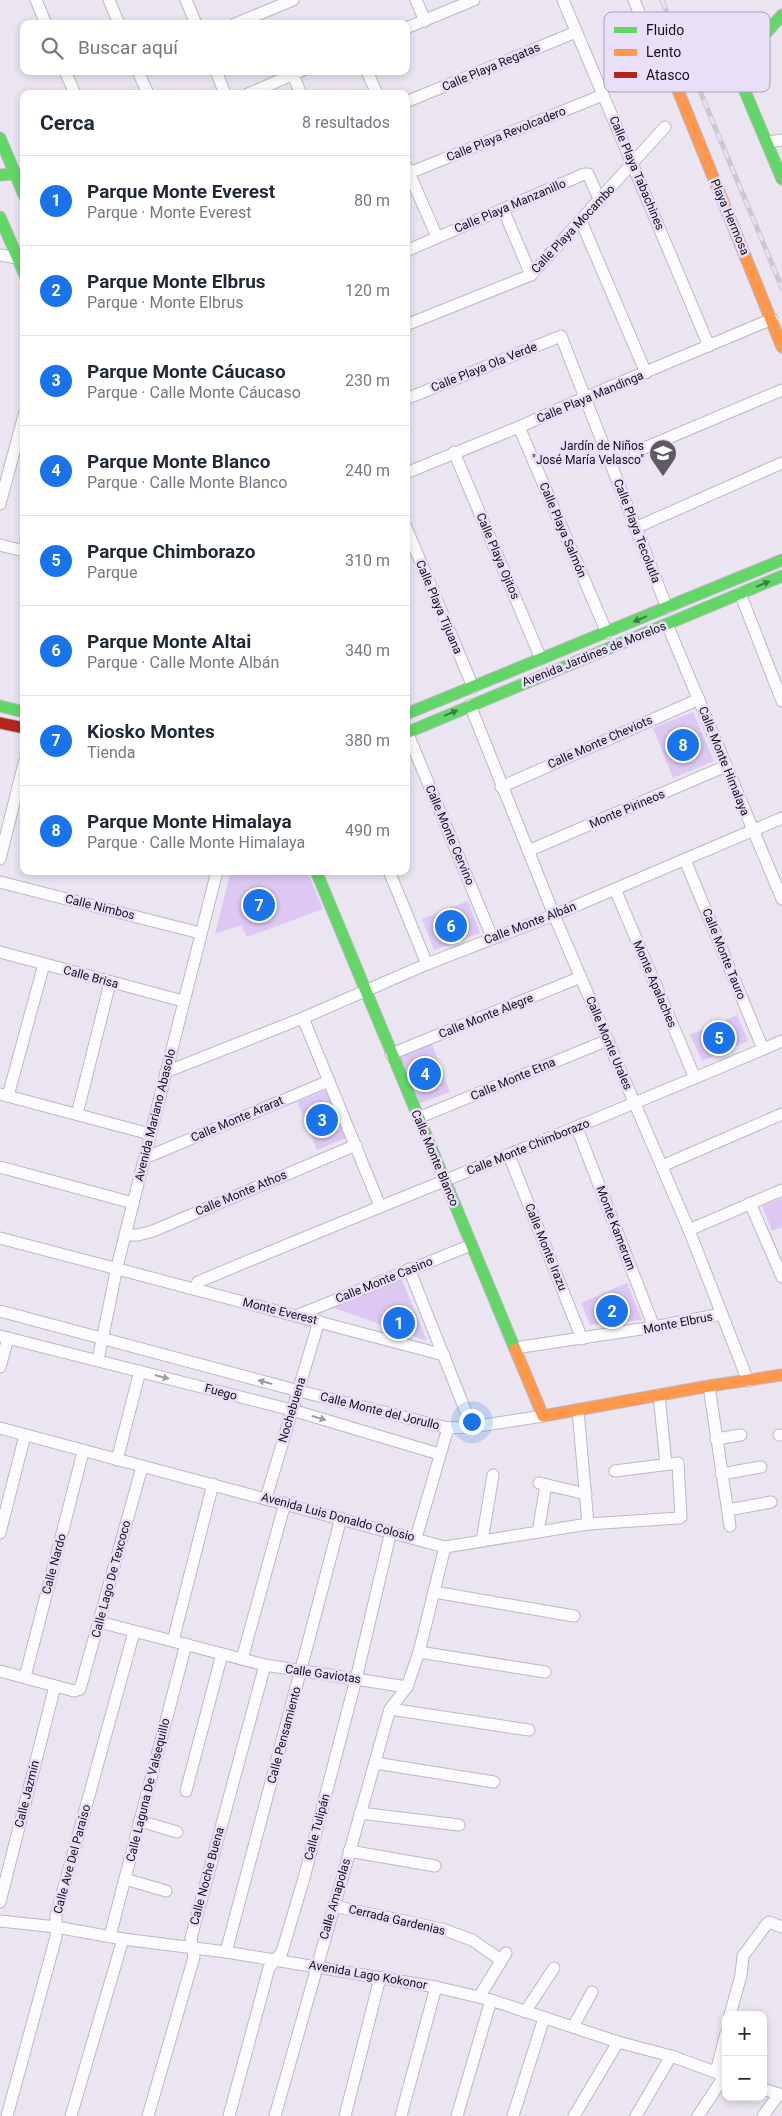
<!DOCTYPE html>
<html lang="es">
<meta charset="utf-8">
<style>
:root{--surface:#fff;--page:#f6f6f7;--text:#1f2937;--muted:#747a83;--line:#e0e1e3;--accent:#1a73e8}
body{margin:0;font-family:Roboto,sans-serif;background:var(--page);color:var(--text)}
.controls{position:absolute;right:15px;bottom:15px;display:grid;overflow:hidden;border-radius:10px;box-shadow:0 2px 8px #0003}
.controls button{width:45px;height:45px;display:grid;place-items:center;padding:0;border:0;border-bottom:1px solid var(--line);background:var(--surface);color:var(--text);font:25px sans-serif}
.you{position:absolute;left:471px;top:1421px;width:18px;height:18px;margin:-12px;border:4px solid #fff;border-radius:50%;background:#1a73e8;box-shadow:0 0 0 8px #1a73e833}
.badge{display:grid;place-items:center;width:32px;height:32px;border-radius:50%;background:var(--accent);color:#fff;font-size:16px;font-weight:700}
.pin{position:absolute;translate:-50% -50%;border:2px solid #fff;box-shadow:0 1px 5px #0006}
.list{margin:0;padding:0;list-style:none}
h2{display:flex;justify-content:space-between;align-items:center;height:65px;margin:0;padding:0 20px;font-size:21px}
h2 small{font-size:16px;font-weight:400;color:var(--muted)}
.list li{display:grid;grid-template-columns:32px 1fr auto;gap:15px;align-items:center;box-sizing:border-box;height:90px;padding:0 20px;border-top:1px solid var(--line)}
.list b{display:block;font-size:19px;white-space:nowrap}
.list p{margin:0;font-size:16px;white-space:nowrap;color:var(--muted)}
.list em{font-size:16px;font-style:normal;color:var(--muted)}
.icon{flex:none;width:28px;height:28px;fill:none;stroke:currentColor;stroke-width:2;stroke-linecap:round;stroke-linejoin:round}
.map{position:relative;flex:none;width:782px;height:2116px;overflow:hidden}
.search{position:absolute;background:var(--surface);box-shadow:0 2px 8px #0003;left:20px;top:20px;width:390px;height:55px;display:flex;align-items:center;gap:12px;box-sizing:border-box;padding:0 18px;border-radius:10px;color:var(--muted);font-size:19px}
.panel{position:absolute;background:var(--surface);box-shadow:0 2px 8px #0003;left:20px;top:90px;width:390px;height:785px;border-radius:10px}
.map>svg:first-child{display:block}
.green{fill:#ddc8f4}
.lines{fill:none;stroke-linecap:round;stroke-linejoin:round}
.street-casing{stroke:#bdb8c3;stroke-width:13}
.fast-casing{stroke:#bdb8c3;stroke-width:13}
.slow-casing{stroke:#bdb8c3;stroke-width:13}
.jam-casing{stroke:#bdb8c3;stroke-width:13}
.street{stroke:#fcfbfd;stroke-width:11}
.fast{stroke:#63d668;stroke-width:11}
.slow{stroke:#ff974d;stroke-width:11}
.jam{stroke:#b3261e;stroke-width:11}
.rail-casing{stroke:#cbc9cd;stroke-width:5}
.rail{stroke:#eadff8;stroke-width:3;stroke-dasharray:9;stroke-linecap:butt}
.oneway{fill:#3f7c44}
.oneway2{fill:#9f9da1}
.labels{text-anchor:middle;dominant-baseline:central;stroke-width:5;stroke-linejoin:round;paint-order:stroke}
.street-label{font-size:12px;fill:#130f18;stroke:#eadff8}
.poi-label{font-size:12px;fill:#130f18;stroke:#eadff8;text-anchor:end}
.key{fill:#eadff8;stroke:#aaa1b5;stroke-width:1}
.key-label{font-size:14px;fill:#130f18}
</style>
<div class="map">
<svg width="782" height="2116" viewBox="0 0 782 2116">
<rect width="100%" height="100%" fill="#ebe5f2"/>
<g class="green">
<path d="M693,712L714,761L673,778L653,728Z"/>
<path d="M231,871H307L323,909L247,937L241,925L215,934Z"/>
<path d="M468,901L480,933L434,950L422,919Z"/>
<path d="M737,1015L748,1041L702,1061L690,1035Z"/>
<path d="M432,1044L450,1092L418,1104L400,1056Z"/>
<path d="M327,1090L346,1138L317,1150L297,1102Z"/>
<path d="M782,1198V1227L772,1231L762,1206Z"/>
<path d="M401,1277L427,1341L329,1306Z"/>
<path d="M627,1283L642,1320L590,1325L581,1303Z"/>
</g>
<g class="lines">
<g class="street-casing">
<g id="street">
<path d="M36,0L46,24"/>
<path d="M109,0L119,24"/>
<path d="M186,0L196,24"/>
<path d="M416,0L425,21"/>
<path d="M563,0L709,346"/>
<path d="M634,0L659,62L677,88"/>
<path d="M235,24L293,0"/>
<path d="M406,28L474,0"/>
<path d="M65,71L75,94"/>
<path d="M138,71L148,94"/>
<path d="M216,71L225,94"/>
<path d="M367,71L377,94"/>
<path d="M293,75L301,94"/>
<path d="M248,94L301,71"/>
<path d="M406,102L576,32"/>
<path d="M767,142L782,140"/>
<path d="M406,166L437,237"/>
<path d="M409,173L603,95"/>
<path d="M503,209L531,275"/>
<path d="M581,221L646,373"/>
<path d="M406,251L584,174H588L600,201"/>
<path d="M0,255L17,258"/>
<path d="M406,325L531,275L665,127"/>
<path d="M406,399L561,336L667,608"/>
<path d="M519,427L607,633"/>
<path d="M454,452L541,659"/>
<path d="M635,452L782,390"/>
<path d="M406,473L519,427L586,397L772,319"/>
<path d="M0,504L24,415"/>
<path d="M406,527L473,687"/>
<path d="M635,528L782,463"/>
<path d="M0,545L24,551"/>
<path d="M740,593L782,701"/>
<path d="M667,624L782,899"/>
<path d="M470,705L554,915L689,1230L748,1381"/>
<path d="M407,732L492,937"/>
<path d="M501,787L699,699"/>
<path d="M528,851L726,766"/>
<path d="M0,859L24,763"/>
<path d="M685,860L763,1049"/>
<path d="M389,871L427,964"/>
<path d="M0,882L200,933"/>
<path d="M615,889L695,1078"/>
<path d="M0,952L183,1001"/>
<path d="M303,1018L380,1206"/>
<path d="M391,1054L581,977"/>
<path d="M166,1072L303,1018L427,964L554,915L782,818"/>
<path d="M0,1094L150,1134"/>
<path d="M8,1096L44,964"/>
<path d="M77,1114L110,983"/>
<path d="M418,1118L608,1040"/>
<path d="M577,1128L654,1327"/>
<path d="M509,1155L582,1339"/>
<path d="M145,1158L329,1081"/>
<path d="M662,1166L782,1114"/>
<path d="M0,1167L133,1203"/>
<path d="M750,1203L782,1277"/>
<path d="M689,1230L782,1190"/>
<path d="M125,1235H138L153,1231L356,1145"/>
<path d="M0,1238L444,1355"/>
<path d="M409,1269L472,1427"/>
<path d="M194,1289L198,1282C393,1200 589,1124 782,1041"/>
<path d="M0,1311L299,1391L448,1428L472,1427L543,1416"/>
<path d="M296,1316L471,1245"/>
<path d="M0,1336L292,1410L439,1454"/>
<path d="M515,1348L654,1327L722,1314"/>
<path d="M98,1360L117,1267L217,871"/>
<path d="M0,1367L8,1338"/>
<path d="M709,1386L730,1526"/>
<path d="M659,1395L666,1464"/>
<path d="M578,1410L588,1524"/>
<path d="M0,1428L445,1547L588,1524L679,1518L681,1517L678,1463L615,1471"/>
<path d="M779,1435H782"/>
<path d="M716,1439L741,1435"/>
<path d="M117,1460L140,1371"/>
<path d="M721,1474L761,1467"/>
<path d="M539,1483L586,1494"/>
<path d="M266,1498L319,1321"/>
<path d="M728,1510L771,1502"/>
<path d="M538,1532L546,1485"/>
<path d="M0,1533L25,1435"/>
<path d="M416,1538L448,1428"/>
<path d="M482,1541L493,1475"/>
<path d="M434,1592L574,1616"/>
<path d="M99,1622L265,1665L407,1687"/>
<path d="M173,1641L213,1484"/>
<path d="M419,1652L545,1672"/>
<path d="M242,1659L285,1503"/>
<path d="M0,1671L74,1691L80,1689L142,1467"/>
<path d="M25,1677L83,1452"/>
<path d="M390,1709L529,1730"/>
<path d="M375,1763L494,1782"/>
<path d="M186,1791L222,1654"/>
<path d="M360,1813L459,1825"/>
<path d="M140,1821L177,1832"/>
<path d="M349,1851L435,1866"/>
<path d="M125,1879L166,1891"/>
<path d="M0,1902L55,1686"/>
<path d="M333,1906L442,1929L472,1940L501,1960"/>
<path d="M0,1921L56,1927L123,1939L226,1952L436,1987L491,2000L618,2042L671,2056L726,2076"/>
<path d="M110,1936L186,1644"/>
<path d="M226,1952L341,1518"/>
<path d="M479,1997L506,1953"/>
<path d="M525,2012L554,1968"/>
<path d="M730,2015L741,1975L743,1956L766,1925L769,1922L782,1927"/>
<path d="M573,2027L592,1992"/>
<path d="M716,2072L726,2033"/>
<path d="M763,2089L782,2095"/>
<path d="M7,2116L56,1937V1916L134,1632"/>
<path d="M71,2116L123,1939"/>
<path d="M148,2116L194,1957L191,1938L265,1665"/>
<path d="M229,2116L269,1968L282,1952L304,1878L356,1679L391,1531"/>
<path d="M275,2116L390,1709L407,1687L419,1652L445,1547"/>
<path d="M345,2116L380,1978"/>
<path d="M401,2116L436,1987"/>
<path d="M457,2116L491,2000"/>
<path d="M513,2116L544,2018"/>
<path d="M574,2116L618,2042"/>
<path d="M636,2116L671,2056"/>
<path d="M698,2116L725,2075"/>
<path d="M763,2116L779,2094"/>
</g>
</g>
<g class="fast-casing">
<g id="fast">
<path d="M782,15L741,61L739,71L741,82L782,179"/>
<path d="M0,138L24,195"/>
<path d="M0,175L15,174"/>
<path d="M0,217L24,273"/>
<path d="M0,706L24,712"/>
<path d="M406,714L782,560"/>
<path d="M406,733L782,576"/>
<path d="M316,871L515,1349"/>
</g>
</g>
<g class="slow-casing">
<g id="slow">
<path d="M741,61L712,65L677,88L782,347"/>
<path d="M515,1349L543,1416L709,1386L782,1375"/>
</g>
</g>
<g class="jam-casing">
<path id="jam" d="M0,723L24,728"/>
</g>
<use href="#street" class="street"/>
<use href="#fast" class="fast"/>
<use href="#slow" class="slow"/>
<use href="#jam" class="jam"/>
<g class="rail-casing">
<path id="rail" d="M662,0L782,288"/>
</g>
<use href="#rail" class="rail"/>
</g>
<defs><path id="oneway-solid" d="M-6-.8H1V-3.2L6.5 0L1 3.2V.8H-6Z" transform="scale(1.25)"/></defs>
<g class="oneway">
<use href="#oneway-solid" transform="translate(763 584) rotate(-22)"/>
<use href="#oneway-solid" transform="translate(640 619) rotate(157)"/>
<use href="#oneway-solid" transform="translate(451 713) rotate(-23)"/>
</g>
<g class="oneway2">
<use href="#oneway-solid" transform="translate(162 1377) rotate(15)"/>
<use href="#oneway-solid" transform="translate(265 1382) rotate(-165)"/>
<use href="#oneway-solid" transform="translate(319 1418) rotate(16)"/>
</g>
<defs>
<g id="school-pin" transform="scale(1.4375)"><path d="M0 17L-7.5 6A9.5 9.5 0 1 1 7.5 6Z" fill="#5f5a64" stroke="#eadff8"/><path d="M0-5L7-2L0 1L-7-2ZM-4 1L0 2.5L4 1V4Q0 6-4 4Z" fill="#fff"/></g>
</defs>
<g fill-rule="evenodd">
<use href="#school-pin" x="663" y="453"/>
</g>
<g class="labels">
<g class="street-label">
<text transform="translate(491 67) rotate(-23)">Calle Playa Regatas</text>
<text transform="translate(506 134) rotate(-22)">Calle Playa Revolcadero</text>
<text transform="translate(637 173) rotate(67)">Calle Playa Tabachines</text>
<text transform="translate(510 206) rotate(-23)">Calle Playa Manzanillo</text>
<text transform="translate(730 217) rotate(67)">Playa Hermosa</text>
<text transform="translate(573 229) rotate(-47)">Calle Playa Mocambo</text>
<text transform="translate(484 367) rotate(-22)">Calle Playa Ola Verde</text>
<text transform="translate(590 397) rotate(-23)">Calle Playa Mandinga</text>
<text transform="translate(563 530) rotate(67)">Calle Playa Salmón</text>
<text transform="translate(637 531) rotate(69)">Calle Playa Tecolutla</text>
<text transform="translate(498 556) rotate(67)">Calle Playa Ojitos</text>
<text transform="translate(439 607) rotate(67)">Calle Playa Tijuana</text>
<text transform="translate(594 654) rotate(-22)">Avenida Jardines de Morelos</text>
<text transform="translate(600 742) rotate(-24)">Calle Monte Cheviots</text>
<text transform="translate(724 761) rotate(68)">Calle Monte Himalaya</text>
<text transform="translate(627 809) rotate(-23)">Monte Pirineos</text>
<text transform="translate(450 835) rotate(67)">Calle Monte Cervino</text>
<text transform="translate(100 907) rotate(14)">Calle Nimbos</text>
<text transform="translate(530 923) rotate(-21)">Calle Monte Albán</text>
<text transform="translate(724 954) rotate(68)">Calle Monte Tauro</text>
<text transform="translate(91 977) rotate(15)">Calle Brisa</text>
<text transform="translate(655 984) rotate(67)">Monte Apalaches</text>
<text transform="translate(486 1016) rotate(-22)">Calle Monte Alegre</text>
<text transform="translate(609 1043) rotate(67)">Calle Monte Urales</text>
<text transform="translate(513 1079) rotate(-23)">Calle Monte Etna</text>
<text transform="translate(155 1115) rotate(-76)">Avenida Mariano Abasolo</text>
<text transform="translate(237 1119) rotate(-23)">Calle Monte Ararat</text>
<text transform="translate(528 1147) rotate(-22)">Calle Monte Chimborazo</text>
<text transform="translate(435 1158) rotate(67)">Calle Monte Blanco</text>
<text transform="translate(241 1193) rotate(-23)">Calle Monte Athos</text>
<text transform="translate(616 1228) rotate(69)">Monte Kamerum</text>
<text transform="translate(546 1247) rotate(68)">Calle Monte Irazu</text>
<text transform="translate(384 1280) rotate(-22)">Calle Monte Casino</text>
<text transform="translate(280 1311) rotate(14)">Monte Everest</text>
<text transform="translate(678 1323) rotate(-11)">Monte Elbrus</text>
<text transform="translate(221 1392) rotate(15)">Fuego</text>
<text transform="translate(292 1410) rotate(-73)">Nochebuena</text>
<text transform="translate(380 1411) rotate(14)">Calle Monte del Jorullo</text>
<text transform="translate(338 1517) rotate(15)">Avenida Luis Donaldo Colosio</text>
<text transform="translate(54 1564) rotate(-75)">Calle Nardo</text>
<text transform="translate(111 1579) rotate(-75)">Calle Lago De Texcoco</text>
<text transform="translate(323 1674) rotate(8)">Calle Gaviotas</text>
<text transform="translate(284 1735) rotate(-75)">Calle Pensamiento</text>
<text transform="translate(148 1790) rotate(-76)">Calle Laguna De Valsequillo</text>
<text transform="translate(27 1794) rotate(-76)">Calle Jazmín</text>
<text transform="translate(317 1827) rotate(-75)">Calle Tulipán</text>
<text transform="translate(72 1859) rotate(-75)">Calle Ave Del Paraíso</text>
<text transform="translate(207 1876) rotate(-75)">Calle Noche Buena</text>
<text transform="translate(335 1899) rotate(-74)">Calle Amapolas</text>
<text transform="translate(397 1920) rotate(13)">Cerrada Gardenias</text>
<text transform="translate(368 1975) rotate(10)">Avenida Lago Kokonor</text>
</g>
<g class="poi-label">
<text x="644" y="446">Jardín de Niños<tspan x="644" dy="14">"José María Velasco"</tspan></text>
</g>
</g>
<rect x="604" y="12" width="166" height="80" rx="8" class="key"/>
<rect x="614" y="27" width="23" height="6" fill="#63d668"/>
<rect x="614" y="49" width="23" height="7" fill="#ff974d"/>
<rect x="614" y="72" width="23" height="6" fill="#b3261e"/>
<g class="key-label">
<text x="646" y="35">Fluido</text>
<text x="646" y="57">Lento</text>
<text x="646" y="80">Atasco</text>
</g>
</svg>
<div class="controls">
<button>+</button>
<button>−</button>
</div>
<div class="you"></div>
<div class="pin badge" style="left:399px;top:1323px">1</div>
<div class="pin badge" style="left:612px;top:1311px">2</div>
<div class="pin badge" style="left:322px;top:1120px">3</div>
<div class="pin badge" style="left:425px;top:1074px">4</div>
<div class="pin badge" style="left:719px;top:1038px">5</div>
<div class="pin badge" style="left:451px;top:926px">6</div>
<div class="pin badge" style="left:259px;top:905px">7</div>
<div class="pin badge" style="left:683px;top:745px">8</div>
<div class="search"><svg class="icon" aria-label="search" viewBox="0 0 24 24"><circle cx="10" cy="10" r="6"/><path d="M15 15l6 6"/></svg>Buscar aquí</div>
<section class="panel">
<h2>Cerca<small>8 resultados</small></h2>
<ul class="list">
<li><span class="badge">1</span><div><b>Parque Monte Everest</b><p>Parque · Monte Everest</p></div><em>80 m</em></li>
<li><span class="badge">2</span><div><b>Parque Monte Elbrus</b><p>Parque · Monte Elbrus</p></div><em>120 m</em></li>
<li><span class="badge">3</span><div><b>Parque Monte Cáucaso</b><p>Parque · Calle Monte Cáucaso</p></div><em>230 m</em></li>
<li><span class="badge">4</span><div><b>Parque Monte Blanco</b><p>Parque · Calle Monte Blanco</p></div><em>240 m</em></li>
<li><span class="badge">5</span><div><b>Parque Chimborazo</b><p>Parque</p></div><em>310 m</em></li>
<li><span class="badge">6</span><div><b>Parque Monte Altai</b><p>Parque · Calle Monte Albán</p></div><em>340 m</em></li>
<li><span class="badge">7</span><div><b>Kiosko Montes</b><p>Tienda</p></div><em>380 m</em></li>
<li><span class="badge">8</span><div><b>Parque Monte Himalaya</b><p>Parque · Calle Monte Himalaya</p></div><em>490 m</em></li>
</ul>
</section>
</div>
